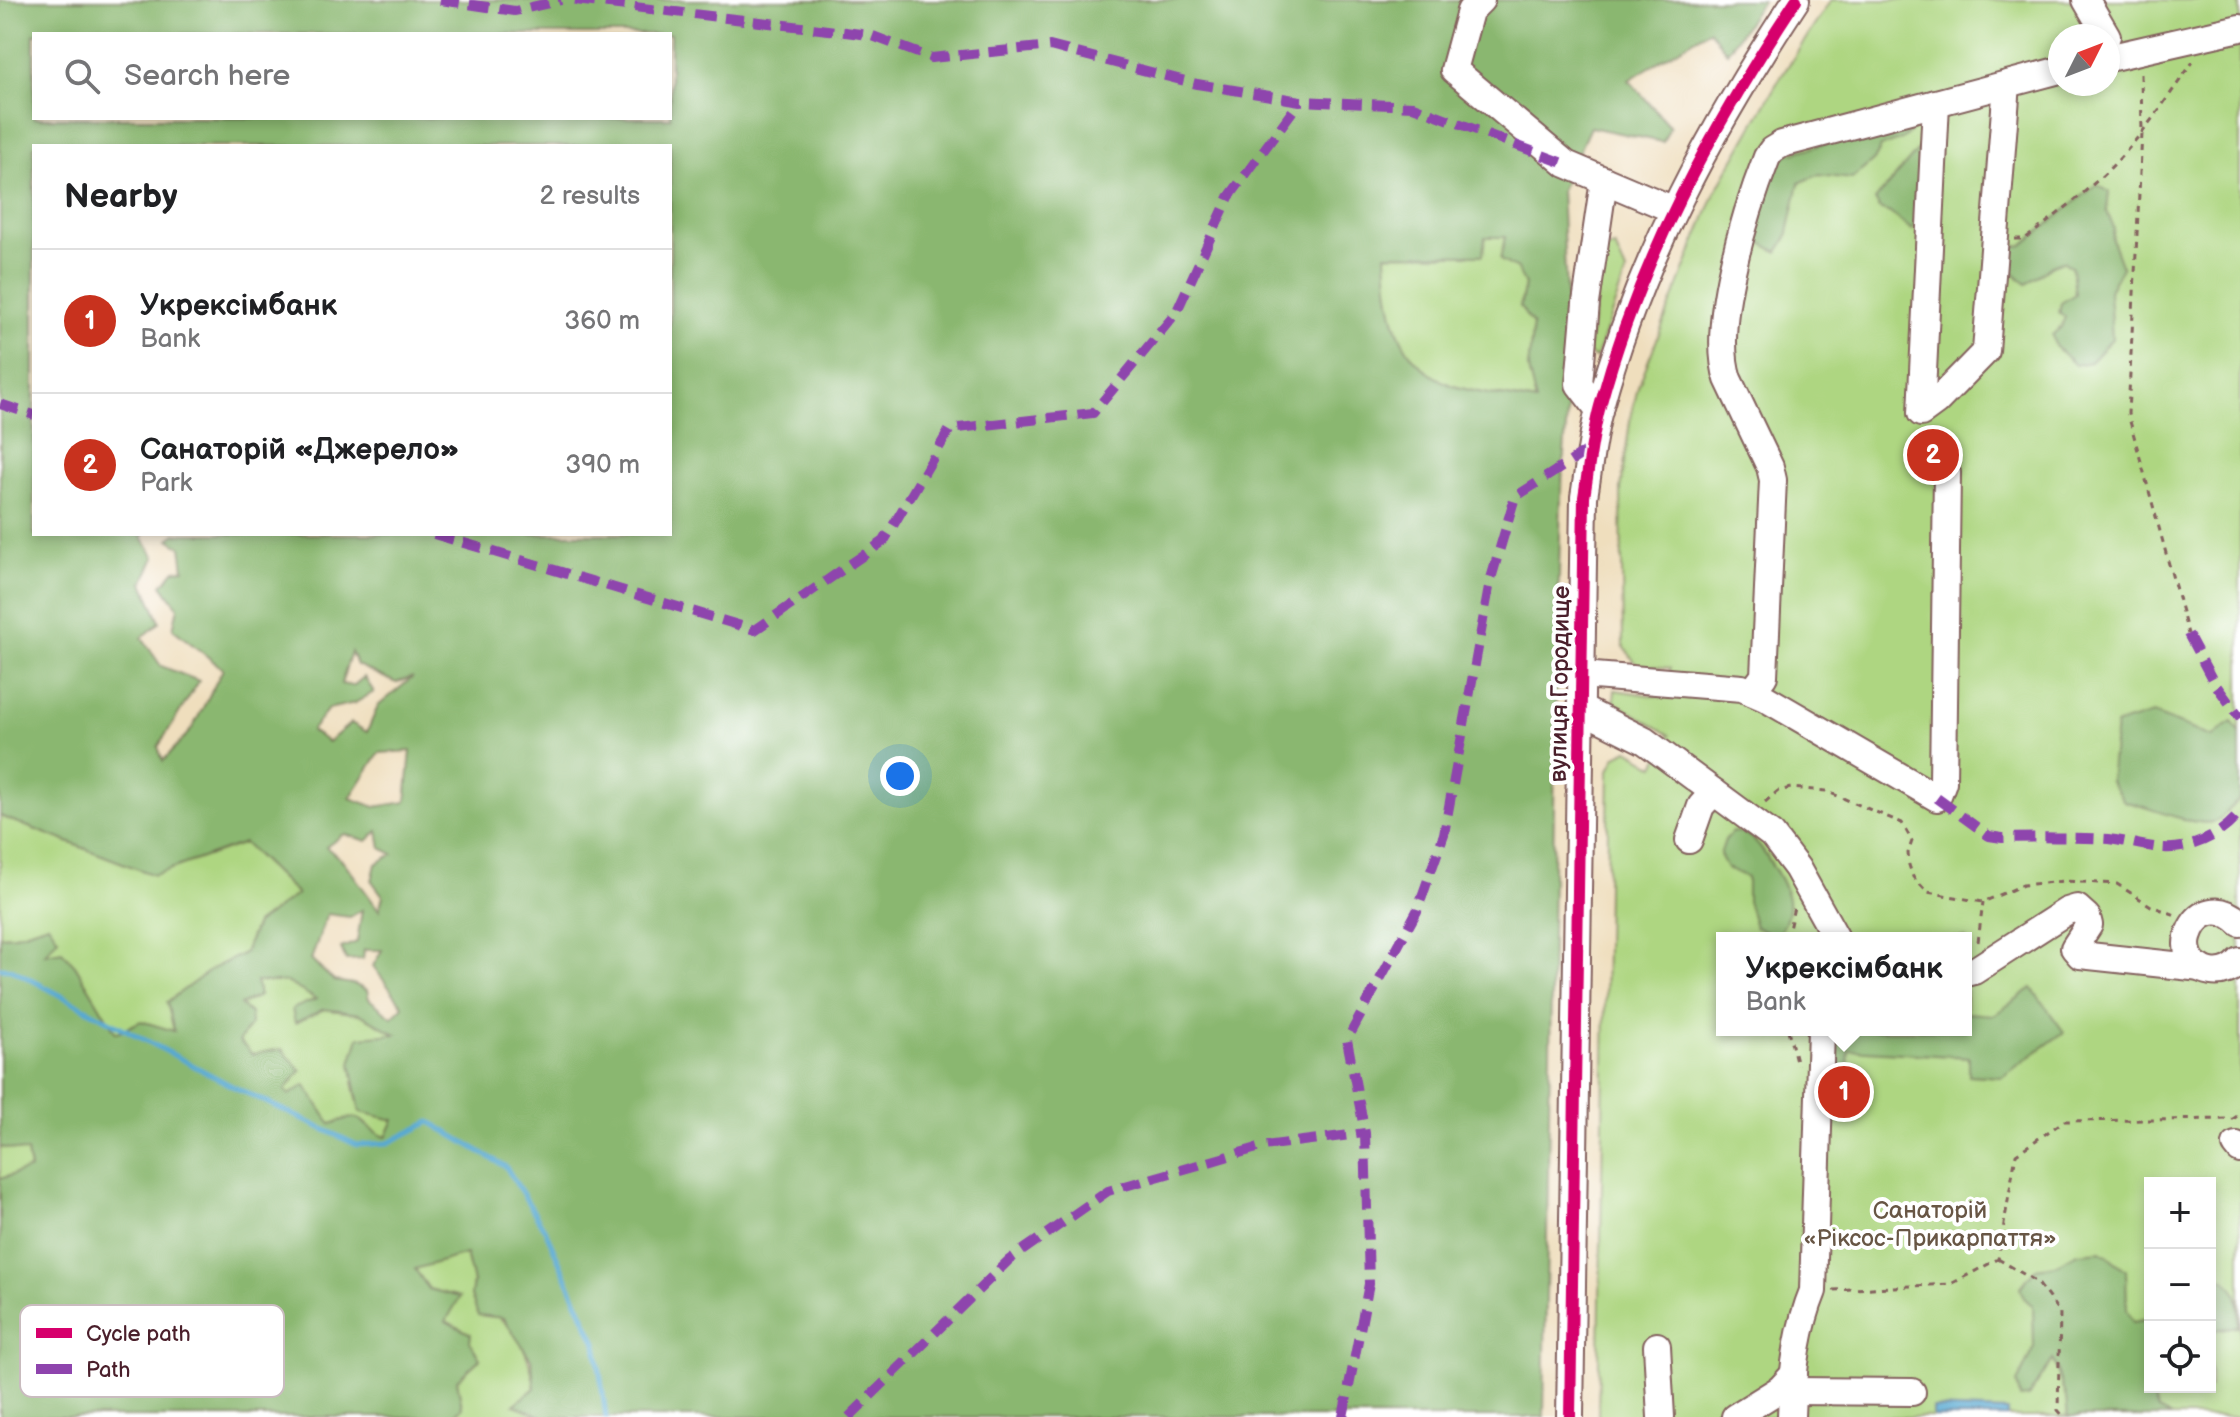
<!DOCTYPE html>
<meta charset="utf-8">
<style>
:root{--surface:#fff;--page:#f6f6f6;--text:#202124;--muted:#757577;--line:#e0e0e0;--accent:#c8321e}
body{margin:0;font-family:"Balsamiq Sans",sans-serif;background:var(--page);color:var(--text)}
.controls{position:absolute;right:24px;bottom:24px;display:grid;overflow:hidden;border-radius:0px;box-shadow:0 4px 12px #0003}
.controls button{width:72px;height:72px;display:grid;place-items:center;padding:0;border:0;border-bottom:2px solid var(--line);background:var(--surface);color:var(--text);font:40px sans-serif}
.compass{position:absolute;left:2048px;top:24px;width:72px;height:72px;border-radius:50%;background:var(--surface);box-shadow:0 4px 12px #0003;rotate:48deg}
.you{position:absolute;left:900px;top:776px;width:28px;height:28px;margin:-20px;border:6px solid #fff;border-radius:50%;background:#1a73e8;box-shadow:0 0 0 12px #1a73e833}
.badge{display:grid;place-items:center;width:52px;height:52px;border-radius:50%;background:var(--accent);color:#fff;font-size:26px;font-weight:700}
.pin{position:absolute;translate:-50% -50%;border:4px solid #fff;box-shadow:0 2px 8px #0006}
.popup{position:absolute;left:1716px;top:932px;width:256px;height:104px;box-sizing:border-box;display:grid;place-content:center;border-radius:0px;background:var(--surface);filter:drop-shadow(0 2px 6px #0005);font-size:26px;white-space:nowrap;color:var(--muted)}
.popup b{font-size:30px;color:var(--text)}
.popup::after{content:'';position:absolute;left:50%;top:100%;margin-left:-16px;border:16px solid transparent;border-top-color:var(--surface)}
.list{margin:0;padding:0;list-style:none}
h2{display:flex;justify-content:space-between;align-items:center;height:104px;margin:0;padding:0 32px;font-size:34px}
h2 small{font-size:26px;font-weight:400;color:var(--muted)}
.list li{display:grid;grid-template-columns:52px 1fr auto;gap:24px;align-items:center;box-sizing:border-box;height:144px;padding:0 32px;border-top:2px solid var(--line)}
.list b{display:block;font-size:30px;white-space:nowrap}
.list p{margin:0;font-size:26px;white-space:nowrap;color:var(--muted)}
.list em{font-size:26px;font-style:normal;color:var(--muted)}
.icon{flex:none;width:44px;height:44px;fill:none;stroke:currentColor;stroke-width:2;stroke-linecap:round;stroke-linejoin:round}
.map{position:relative;flex:none;width:2240px;height:1417px;overflow:hidden}
.search{position:absolute;background:var(--surface);box-shadow:0 4px 12px #0003;left:32px;top:32px;width:640px;height:88px;display:flex;align-items:center;gap:20px;box-sizing:border-box;padding:0 28px;border-radius:0px;color:var(--muted);font-size:30px}
.panel{position:absolute;background:var(--surface);box-shadow:0 4px 12px #0003;left:32px;top:144px;width:640px;height:392px;border-radius:0px}
.map>svg:first-child{display:block}
.green{fill:#aed681;stroke:#7c7a56;stroke-width:2;fill-rule:evenodd}
.forest{fill:#8ab76f;stroke:#6a6b4d;stroke-width:2;fill-rule:evenodd}
.water{fill:#57a9d2;stroke:#50647e;stroke-width:2}
.lines{fill:none;stroke-linecap:round;stroke-linejoin:round}
.stream{stroke:#57a9d2;stroke-width:5}
.minor-casing{stroke:#84625e;stroke-width:30}
.path{stroke:#84625e;stroke-width:3;stroke-dasharray:6 6;stroke-linecap:butt}
.minor{stroke:#fff;stroke-width:26}
.quiet{stroke:#8e44ad;stroke-width:10;stroke-dasharray:20 10;stroke-linecap:butt}
.cycleway-casing{stroke:#fff;stroke-width:17}
.cycleway{stroke:#d6006c;stroke-width:12}
.labels{text-anchor:middle;dominant-baseline:central;stroke-width:8;stroke-linejoin:round;paint-order:stroke}
.street-label{font-size:24px;fill:#4a1f2b;stroke:#fff}
.park-label{font-size:24px;fill:#685645;stroke:#fff}
.key{fill:#fff;stroke:#c9bcbf;stroke-width:2}
.key-label{font-size:22px;fill:#4a1f2b}
</style>
<div class="map">
<svg width="2240" height="1417" viewBox="0 0 2240 1417">
<rect width="100%" height="100%" fill="#fff"/>
<filter id="ink" filterUnits="userSpaceOnUse"><feTurbulence type="fractalNoise" baseFrequency=".0125" numOctaves="2"/><feDisplacementMap in="SourceGraphic" scale="16" xChannelSelector="R" yChannelSelector="G"/><feConvolveMatrix kernelMatrix="1 2 1 2 8 2 1 2 1" color-interpolation-filters="sRGB"/></filter>
<filter id="wash" filterUnits="userSpaceOnUse"><feTurbulence type="fractalNoise" baseFrequency=".006" numOctaves="4" result="noise"/><feDisplacementMap in="SourceGraphic" scale="32" xChannelSelector="R" yChannelSelector="G"/><feGaussianBlur stdDeviation="1.8" result="paint"/><feColorMatrix in="noise" values="0 0 0 0 0 0 0 0 0 0 0 0 0 0 0 0 0 1.4 0 .05"/><feComposite in="paint" operator="in"/></filter>
<g filter="url(#wash)">
<rect width="100%" height="100%" fill="#efdebd"/>
<g class="green">
<path d="M1831,0H2240V1417H1598L1609,770L1616,756L1628,750L1655,766L1670,735L1614,702L1615,690L1670,698V668L1637,665L1623,645L1621,489L1630,421L1638,387L1715,193L1777,83ZM2060,36H2108V84H2060ZM1722,938H1966V1030H1722ZM2150,1183H2210V1387H2150Z"/>
<path d="M1485,237H1506L1525,285L1520,307L1533,325L1528,369L1537,402C1511,397 1476,394 1451,385C1394,363 1388,307 1385,254L1482,255Z"/>
<path d="M1615,247L1626,272L1596,358L1588,354L1603,249Z"/>
<path d="M0,816L154,875L244,843L297,894L256,924L244,953L212,969L175,1031L116,1034L75,965L44,954L48,924L15,935L0,936Z"/>
<path d="M256,982H286L317,999L295,1022L324,1009L360,1014L398,1035L353,1082L360,1111L394,1120L386,1138C356,1124 368,1109 331,1125L305,1086L289,1095L239,1041L251,1024L240,1005L259,996Z"/>
<path d="M0,1147L27,1152L30,1170L0,1179Z"/>
<path d="M466,1254L473,1282L471,1297C510,1322 528,1341 535,1388L515,1404L541,1415L451,1417L462,1407L457,1380L480,1359L470,1342L446,1321L429,1289L414,1269Z"/>
</g>
<g class="forest">
<path d="M0,0H1763L1727,52L1709,30L1629,80L1670,127L1663,142L1590,127L1561,190L1570,373L1561,496L1556,692L1544,1417H526L539,1415L514,1405L535,1388L531,1359L503,1318L478,1315L471,1296L473,1282L466,1254L415,1269L429,1289L460,1297L446,1321L471,1334L470,1342L480,1359L457,1380L462,1408L451,1417H0V1179L30,1169L27,1152L0,1147V936L15,935L48,924L58,938L45,954L62,951L75,965L116,1033L141,1021L174,1031L167,1002L212,969L244,953L256,924L297,894L244,843L154,875L0,816ZM34,34H670V118H34ZM34,146H670V534H176L169,539L181,547L184,569L175,570L162,585L178,607L173,629L223,669L192,729L163,761L158,747L199,681L161,666L142,638L160,622L143,583L155,557L142,537L144,534H34ZM1485,237H1505L1500,260L1517,269L1525,285L1520,307L1533,325L1528,369L1536,402C1511,397 1473,393 1451,385C1394,362 1388,307 1386,254L1483,255ZM351,652L357,665L396,683L413,677L378,706L367,732L351,723L328,742L311,731L328,709L355,703L374,692L364,677L353,686L341,684ZM411,751L406,802L375,807L350,798L379,753ZM378,831L381,848L393,854L376,864L372,881L383,896L379,910L344,862L326,847L344,834L367,841ZM362,910L357,942L341,948L346,960L363,959L364,950H382L373,966L403,1006L392,1017L369,999L367,990L353,984L334,981L311,960L327,914L350,917ZM256,982H286L316,999L292,1009L295,1023L324,1009L360,1014L396,1034L359,1037L351,1063L360,1112L394,1120L386,1137C355,1125 369,1109 331,1124L305,1085L289,1095L285,1090L301,1071L282,1049L252,1054L239,1041L251,1024L250,1013L240,1005L259,996Z"/>
<path d="M1911,119V131L1902,139L1881,147L1874,160L1852,179L1818,175L1799,183L1787,237L1778,252L1758,241L1753,233L1768,184L1782,156Z"/>
<path d="M1919,149L1927,150L1920,210L1912,230L1890,213L1880,209L1875,200Z"/>
<path d="M2097,184L2109,192L2107,211L2114,229L2112,240L2122,267L2109,291L2112,339L2090,362L2075,365L2055,346L2052,335L2061,327L2065,317L2059,312L2061,303L2075,294L2072,268L2063,261L2052,265L2027,284L2011,272L2012,247L2023,245Z"/>
<path d="M2153,714L2212,737L2232,722L2240,733V799C2233,805 2224,817 2216,821C2198,829 2146,806 2124,801L2110,781L2116,725Z"/>
<path d="M1732,832C1736,832 1741,832 1745,834C1759,840 1783,880 1787,895C1791,910 1785,925 1777,936L1755,927L1747,901V877L1727,868L1720,855L1725,840Z"/>
<path d="M2032,988L2064,1032L2002,1077L1969,1075V1057L1849,1050L1848,1068L1831,1067L1832,1030H1966V1013L1994,1015Z"/>
<path d="M2101,1251L2126,1270L2127,1310L2133,1322L2144,1320L2150,1311V1387H2157L2153,1397L2158,1410L2172,1417H2068L2066,1398L2053,1360L2028,1397L2020,1398L2017,1383L2034,1347L2033,1306L2024,1298L2020,1288L2036,1268L2055,1265L2078,1253Z"/>
<path d="M2222,1278C2240,1289 2240,1303 2238,1326L2210,1331V1281Z"/>
</g>
<path class="water" d="M1933,1408L2007,1411V1417H1933Z"/>
<g class="lines">
<path class="stream" d="M0,968L11,969L232,1086L357,1145L388,1143L430,1122L506,1167L545,1230L596,1343L606,1417"/>
</g>
</g>
<g filter="url(#ink)">
<g class="lines">
<g class="minor-casing">
<g id="minor">
<path d="M1481,0L1470,11L1454,70L1566,164L1672,209"/>
<path d="M2086,0L2107,36"/>
<path d="M2108,58L2240,28"/>
<path d="M1936,103L1921,413L1936,402L1986,351L2007,84"/>
<path d="M1599,410L1579,384L1586,303L1604,180"/>
<path d="M1582,675L1742,688L1765,698L1937,798L1943,782L1947,473"/>
<path d="M1752,692L1764,676L1773,480L1770,467L1728,379C1710,324 1746,211 1767,157L1772,150L1782,144L2060,70"/>
<path d="M1581,709L1645,741L1772,835L1797,868L1836,938"/>
<path d="M1689,840L1701,806L1714,792"/>
<path d="M2240,923C2197,882 2162,963 2211,972C2223,974 2233,969 2240,961"/>
<path d="M1966,973L1974,971L2067,911L2077,908L2087,917L2089,925L2074,948L2080,955L2201,968"/>
<path d="M2236,1145L2240,1150"/>
<path d="M1657,1346L1661,1417"/>
<path d="M1792,1391L1912,1392"/>
<path d="M1570,1417L1584,497C1589,467 1592,435 1600,406C1640,258 1712,127 1796,0"/>
<path d="M1735,1417L1780,1389L1794,1374"/>
<path d="M1791,1417C1792,1374 1797,1330 1813,1291L1821,1030"/>
</g>
</g>
<g class="path">
<path d="M2141,74L2142,133L2128,414L2188,634"/>
<path d="M2015,239H2025C2058,214 2091,189 2119,159C2147,129 2169,95 2193,62"/>
<path d="M1765,802L1778,791L1791,788L1826,791L1902,823L1912,841L1908,853L1909,865L1913,877L1927,892L1983,902L2023,885L2064,881L2117,884L2151,906L2176,915"/>
<path d="M1787,938L1794,907"/>
<path d="M1978,942L1983,902"/>
<path d="M1967,1028L1972,993"/>
<path d="M1788,1030L1797,1065"/>
<path d="M1998,1259L2037,1282L2060,1313L2058,1410L2064,1417"/>
<path d="M1833,1290L1951,1284L1998,1259L2016,1154L2064,1121L2233,1119L2240,1114"/>
</g>
<use href="#minor" class="minor"/>
<g class="quiet">
<path d="M440,0L515,11L561,0"/>
<path d="M575,0L870,35L931,58L1050,46L1197,84L1300,101L1413,106L1566,164"/>
<path d="M0,404L34,415"/>
<path d="M434,534L755,630L884,541L950,429L1093,413L1176,313L1229,197L1300,101"/>
<path d="M2188,634L2213,681L2240,718"/>
<path d="M1937,798L1989,836L2002,838C2037,837 2073,837 2108,839C2127,841 2145,847 2164,848C2192,850 2224,834 2240,812"/>
<path d="M849,1417L1009,1260L1108,1191L1264,1146L1365,1133"/>
<path d="M1343,1417L1369,1284L1365,1133L1347,1040L1417,911L1444,834L1490,582L1515,497L1593,447"/>
</g>
<g class="cycleway-casing">
<path id="cycleway" d="M1570,1417L1584,497C1589,467 1592,435 1600,406C1640,258 1712,127 1796,0"/>
</g>
<use href="#cycleway" class="cycleway"/>
</g>
</g>
<g class="labels">
<g class="street-label">
<text transform="translate(1560 684) rotate(-89)">вулиця Городище</text>
</g>
<g class="park-label">
<text x="1930" y="1210">Санаторій<tspan x="1930" dy="28">«Ріксос-Прикарпаття»</tspan></text>
</g>
</g>
<rect x="20" y="1305" width="264" height="92" rx="12" class="key"/>
<rect x="36" y="1328" width="36" height="10" fill="#d6006c"/>
<rect x="36" y="1364" width="36" height="10" fill="#8e44ad"/>
<g class="key-label">
<text x="86" y="1341">Cycle path</text>
<text x="86" y="1377">Path</text>
</g>
</svg>
<div class="controls">
<button>+</button>
<button>−</button>
<button><svg class="icon" aria-label="locate" viewBox="0 0 24 24"><circle cx="12" cy="12" r="6"/><path d="M12 2v4M12 18v4M2 12h4M18 12h4"/></svg></button>
</div>
<svg class="compass" viewBox="-18 -18 36 36"><path d="M0-13l5 13h-10z" fill="#e53935"/><path d="M0 13l5-13h-10z" fill="#757577"/></svg>
<div class="you"></div>
<div class="pin badge" style="left:1844px;top:1092px">1</div>
<div class="popup"><b>Укрексімбанк</b>Bank</div>
<div class="pin badge" style="left:1933px;top:455px">2</div>
<div class="search"><svg class="icon" aria-label="search" viewBox="0 0 24 24"><circle cx="10" cy="10" r="6"/><path d="M15 15l6 6"/></svg>Search here</div>
<section class="panel">
<h2>Nearby<small>2 results</small></h2>
<ul class="list">
<li><span class="badge">1</span><div><b>Укрексімбанк</b><p>Bank</p></div><em>360 m</em></li>
<li><span class="badge">2</span><div><b>Санаторій «Джерело»</b><p>Park</p></div><em>390 m</em></li>
</ul>
</section>
</div>
